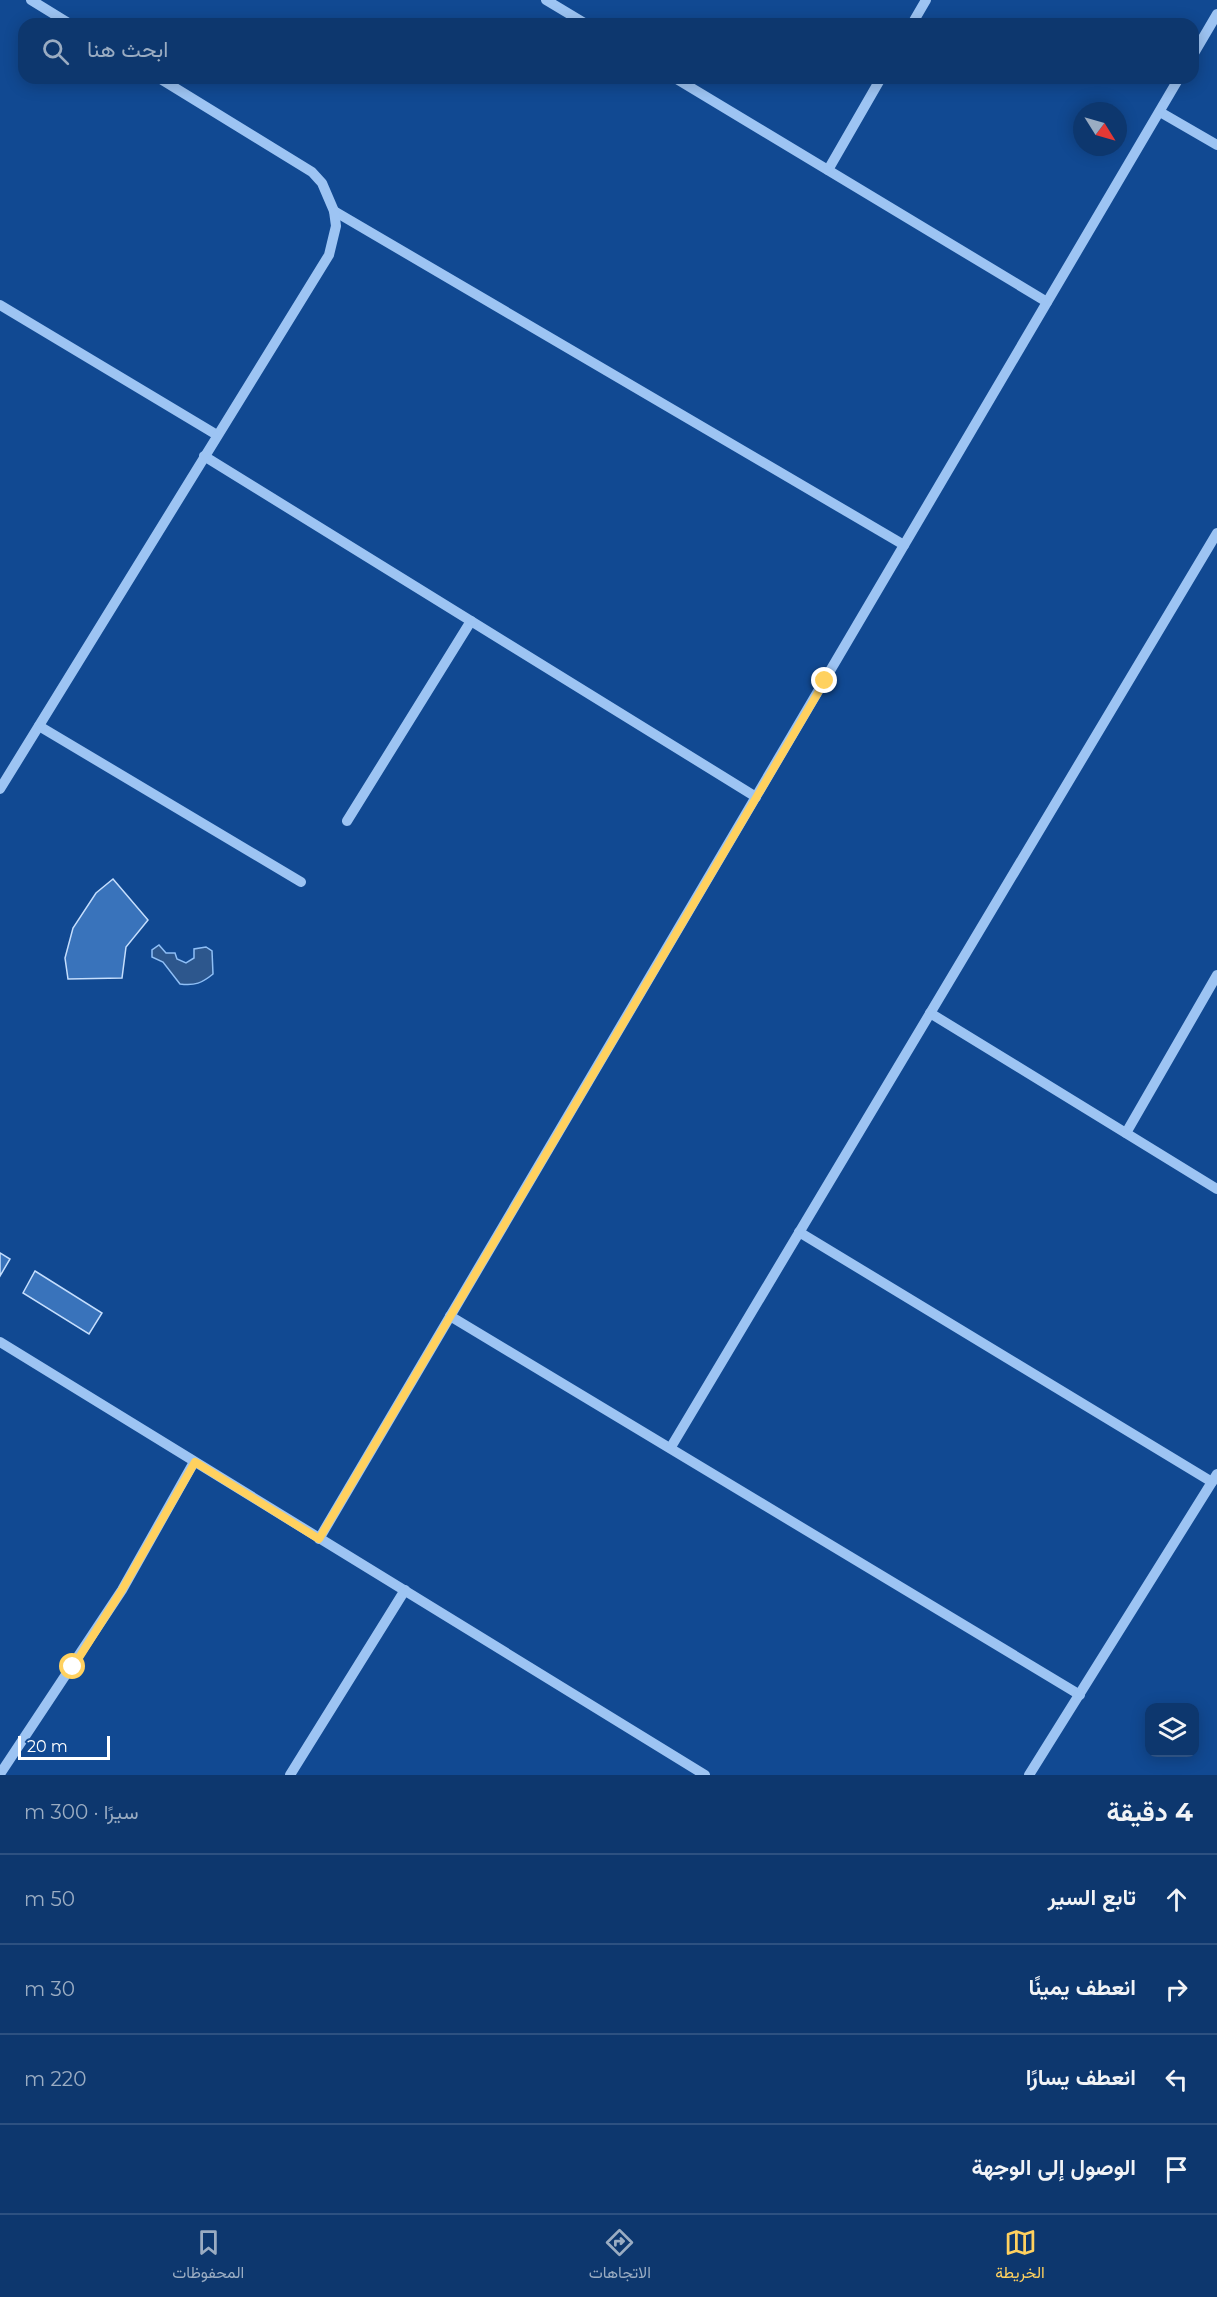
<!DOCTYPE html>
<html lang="ar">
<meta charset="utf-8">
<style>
:root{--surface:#0d376e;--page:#1b4276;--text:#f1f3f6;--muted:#9aacc2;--line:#2d5181;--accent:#ffd15f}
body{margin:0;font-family:Montserrat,Vazirmatn,sans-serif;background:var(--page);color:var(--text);direction:rtl}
.controls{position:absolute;right:18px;bottom:18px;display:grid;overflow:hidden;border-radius:12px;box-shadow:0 3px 15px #0003}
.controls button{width:54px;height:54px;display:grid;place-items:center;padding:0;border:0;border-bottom:2px solid var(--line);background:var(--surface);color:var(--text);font:30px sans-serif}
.compass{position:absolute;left:1073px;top:102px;width:54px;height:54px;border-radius:50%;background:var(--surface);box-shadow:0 3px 15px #0003;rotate:127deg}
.scale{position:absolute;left:18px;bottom:15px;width:92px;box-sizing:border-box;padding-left:6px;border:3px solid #fff;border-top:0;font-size:16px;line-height:21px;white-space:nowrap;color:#fff;-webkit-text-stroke:4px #114992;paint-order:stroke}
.stop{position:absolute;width:18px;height:18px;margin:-14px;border:4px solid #ffd15f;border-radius:50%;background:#fff}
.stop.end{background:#ffd15f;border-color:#fff;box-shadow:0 2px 6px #0008}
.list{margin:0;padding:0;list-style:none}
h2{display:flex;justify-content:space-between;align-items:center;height:78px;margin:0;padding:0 24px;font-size:26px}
h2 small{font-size:20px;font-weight:400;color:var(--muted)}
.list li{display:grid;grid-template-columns:39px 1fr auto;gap:18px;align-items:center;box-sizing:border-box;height:90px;padding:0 24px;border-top:2px solid var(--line)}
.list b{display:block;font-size:22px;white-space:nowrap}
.list em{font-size:20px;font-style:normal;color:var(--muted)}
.icon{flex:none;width:33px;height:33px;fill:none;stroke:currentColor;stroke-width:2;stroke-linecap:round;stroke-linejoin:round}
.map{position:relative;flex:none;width:1217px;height:1775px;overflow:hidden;direction:ltr}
.search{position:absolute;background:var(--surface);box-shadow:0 3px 15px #0003;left:18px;right:18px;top:18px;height:66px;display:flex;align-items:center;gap:15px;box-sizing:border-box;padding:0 21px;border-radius:18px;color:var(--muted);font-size:22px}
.sheet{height:438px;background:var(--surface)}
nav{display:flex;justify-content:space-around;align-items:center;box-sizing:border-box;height:84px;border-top:2px solid var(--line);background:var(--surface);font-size:16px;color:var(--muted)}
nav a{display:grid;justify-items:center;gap:3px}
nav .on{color:var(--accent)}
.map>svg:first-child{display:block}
.water{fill:#2d578d;stroke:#8fbff6;stroke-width:1.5}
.building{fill:#3973bb;stroke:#c5defd;stroke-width:1.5}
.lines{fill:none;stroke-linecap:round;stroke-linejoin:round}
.minor{stroke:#9dc4f3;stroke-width:10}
.route{stroke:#ffd15f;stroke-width:8}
</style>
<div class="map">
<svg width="1217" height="1775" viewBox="0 0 1217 1775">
<rect width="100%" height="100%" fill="#114992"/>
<path class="water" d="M159,945L166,953H175L177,959L186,963L194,958V949L206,947L212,951L213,974C202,983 195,986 180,984L163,962L152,957V950Z"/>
<g class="building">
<path d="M113,879L148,920L126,947L122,978L68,979L65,958L73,928L96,893Z"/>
<path d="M0,1253L10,1259L0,1276Z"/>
<path d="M35,1271L102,1313L89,1334L23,1293Z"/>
</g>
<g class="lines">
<g class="minor">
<path d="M31,0L70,24"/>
<path d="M546,0L586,24"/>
<path d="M912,24L926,0"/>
<path d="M1193,55L1217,14"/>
<path d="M675,78L1047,302"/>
<path d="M1160,112L1217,145"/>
<path d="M828,170L881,78"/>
<path d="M334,211L904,545"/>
<path d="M0,305L217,435"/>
<path d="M204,456L756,797"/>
<path d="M39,726L301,882"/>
<path d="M0,789L329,255L336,226L334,211L322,183L312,172L159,78"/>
<path d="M347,821L471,621"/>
<path d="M930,1013L1217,1189"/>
<path d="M1126,1133L1217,975"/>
<path d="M799,1232L1212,1482"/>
<path d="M450,1316L1080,1695"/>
<path d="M0,1342L705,1775"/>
<path d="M671,1447L1217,533"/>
<path d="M319,1539L1179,78"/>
<path d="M0,1774L122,1590L194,1462"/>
<path d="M290,1775L405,1590"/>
<path d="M1029,1775L1217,1474"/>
</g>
</g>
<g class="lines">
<path class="route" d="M73,1667L122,1590L195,1462L319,1539L825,681"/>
</g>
</svg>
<div class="controls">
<button><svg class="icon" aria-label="layers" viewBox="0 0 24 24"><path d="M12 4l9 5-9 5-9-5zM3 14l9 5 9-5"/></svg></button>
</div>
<svg class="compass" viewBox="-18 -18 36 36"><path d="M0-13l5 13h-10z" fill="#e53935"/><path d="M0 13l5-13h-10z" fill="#9aacc2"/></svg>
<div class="scale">20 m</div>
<div class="stop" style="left:73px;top:1667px"></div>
<div class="stop end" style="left:825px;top:681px"></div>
<div class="search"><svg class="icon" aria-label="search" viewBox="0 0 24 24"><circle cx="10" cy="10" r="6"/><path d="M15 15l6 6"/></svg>ابحث هنا</div>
</div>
<section class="sheet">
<h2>4 دقيقة<small>سيرًا · 300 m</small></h2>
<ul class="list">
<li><svg class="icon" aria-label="ahead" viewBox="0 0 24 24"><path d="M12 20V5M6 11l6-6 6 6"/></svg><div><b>تابع السير</b></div><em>50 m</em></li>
<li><svg class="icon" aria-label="right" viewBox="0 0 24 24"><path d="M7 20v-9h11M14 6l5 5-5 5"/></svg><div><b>انعطف يمينًا</b></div><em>30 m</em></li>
<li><svg class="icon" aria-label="left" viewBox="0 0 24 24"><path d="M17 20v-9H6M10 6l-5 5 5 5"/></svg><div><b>انعطف يسارًا</b></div><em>220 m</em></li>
<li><svg class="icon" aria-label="arrive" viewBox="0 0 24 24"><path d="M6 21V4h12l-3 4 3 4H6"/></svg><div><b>الوصول إلى الوجهة</b></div></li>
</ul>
</section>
<nav>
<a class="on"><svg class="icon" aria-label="map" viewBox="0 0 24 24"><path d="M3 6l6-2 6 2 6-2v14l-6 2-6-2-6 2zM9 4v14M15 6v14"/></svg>الخريطة</a>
<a><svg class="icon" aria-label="directions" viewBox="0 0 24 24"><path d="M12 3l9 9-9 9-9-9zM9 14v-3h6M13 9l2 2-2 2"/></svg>الاتجاهات</a>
<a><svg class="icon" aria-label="saved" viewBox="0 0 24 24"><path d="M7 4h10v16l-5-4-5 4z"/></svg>المحفوظات</a>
</nav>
